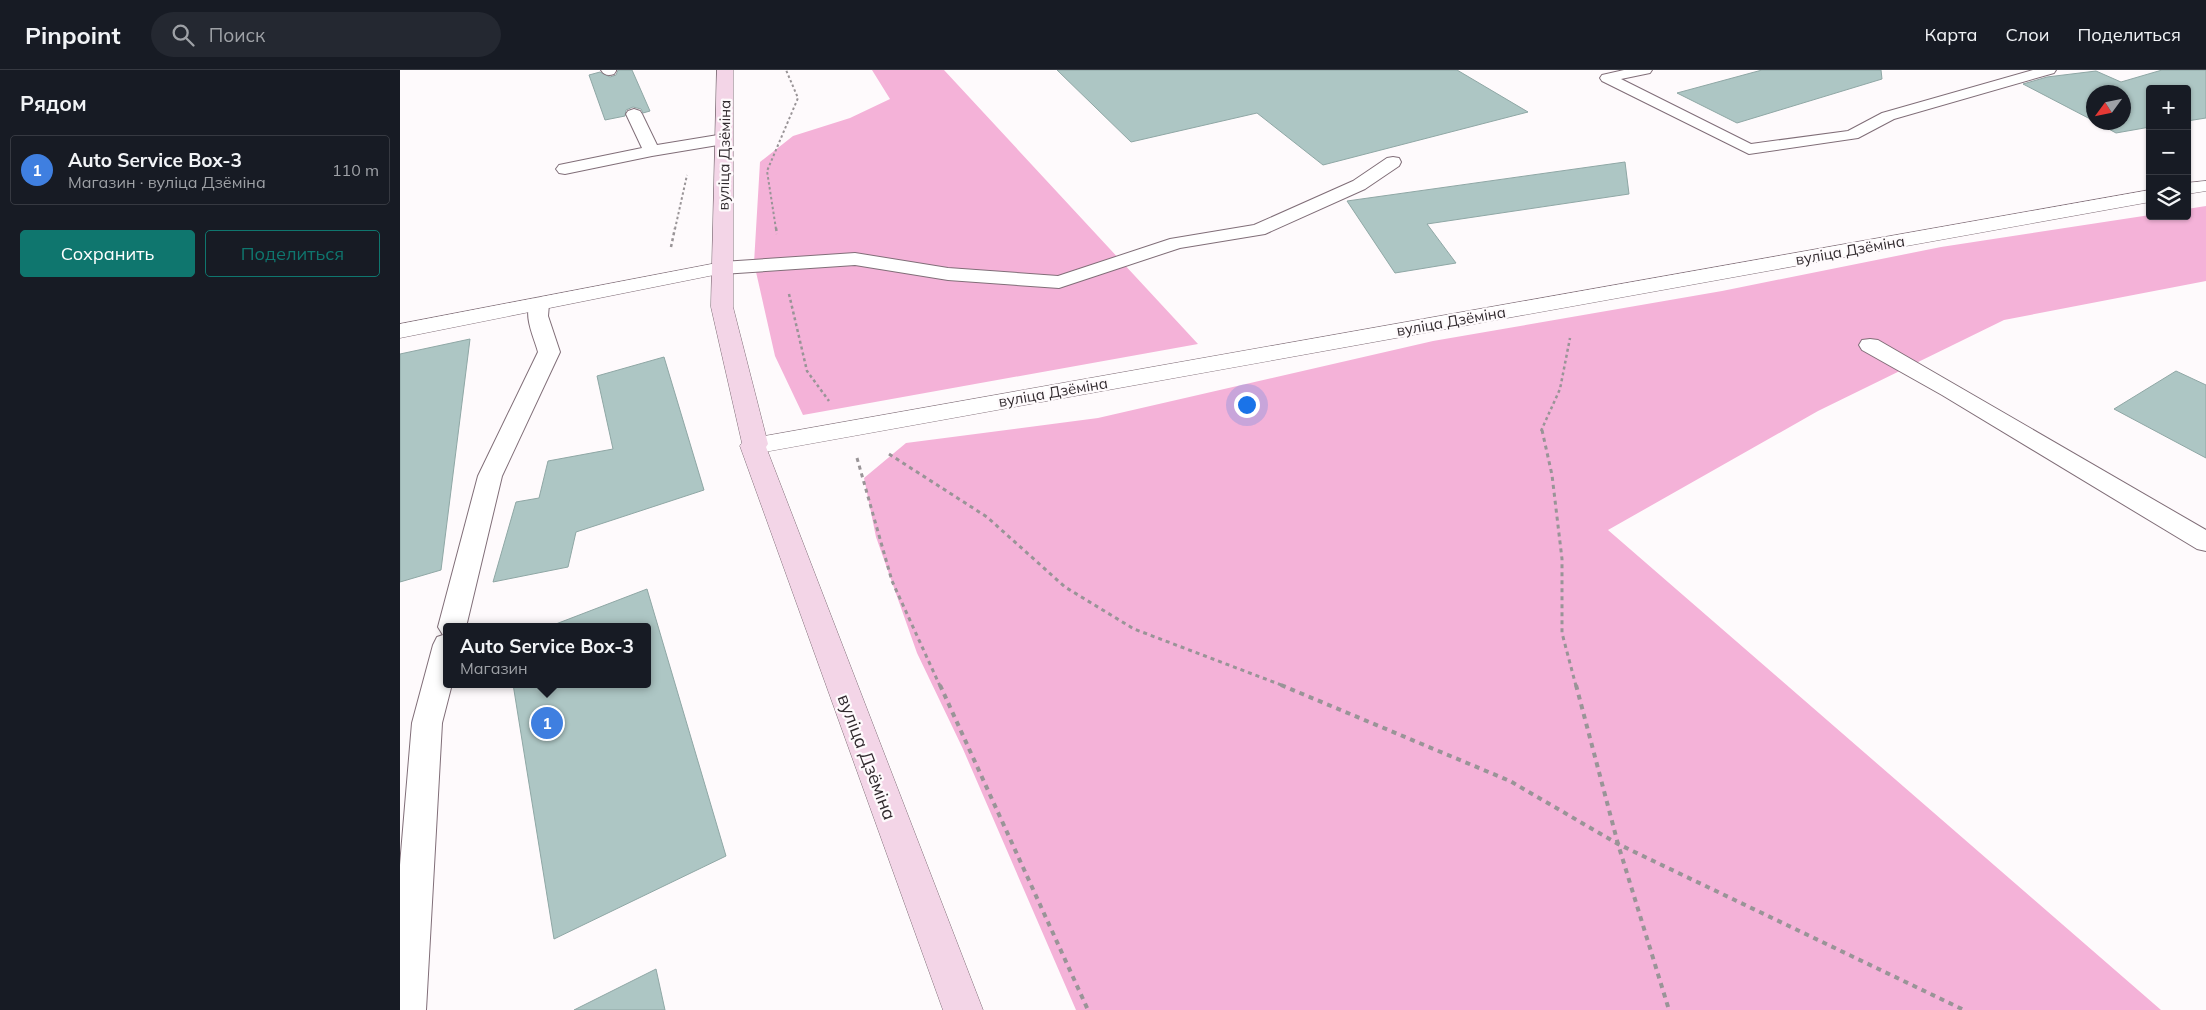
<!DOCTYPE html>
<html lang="ru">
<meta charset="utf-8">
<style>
:root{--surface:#171b24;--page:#242831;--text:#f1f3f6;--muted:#9ea1a6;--line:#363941;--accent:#0f766e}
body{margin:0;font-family:Mulish,sans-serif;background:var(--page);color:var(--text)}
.controls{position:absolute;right:15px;top:15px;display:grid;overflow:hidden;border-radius:5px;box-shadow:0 1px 4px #0004}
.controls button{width:45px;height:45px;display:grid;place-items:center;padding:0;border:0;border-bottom:1px solid var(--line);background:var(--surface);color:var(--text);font:25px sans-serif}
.compass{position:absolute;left:1686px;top:15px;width:45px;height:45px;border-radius:50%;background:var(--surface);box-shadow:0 1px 4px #0004;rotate:237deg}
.you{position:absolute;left:846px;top:334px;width:18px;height:18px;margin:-12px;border:4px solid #fff;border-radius:50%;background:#1a73e8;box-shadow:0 0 0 8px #1a73e833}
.badge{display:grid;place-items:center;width:32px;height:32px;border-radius:50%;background:var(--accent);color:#fff;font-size:16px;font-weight:700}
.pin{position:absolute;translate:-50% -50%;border:2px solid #fff;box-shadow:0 1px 5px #0006}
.popup{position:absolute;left:43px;top:553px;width:208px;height:65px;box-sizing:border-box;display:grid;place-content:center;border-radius:5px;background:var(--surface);filter:drop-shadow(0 1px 4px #0005);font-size:16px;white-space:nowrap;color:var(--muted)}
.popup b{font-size:19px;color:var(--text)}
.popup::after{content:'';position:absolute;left:50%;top:100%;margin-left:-10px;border:10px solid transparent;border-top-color:var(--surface)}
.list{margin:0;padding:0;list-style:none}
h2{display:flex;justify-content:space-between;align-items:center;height:65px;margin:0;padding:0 20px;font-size:21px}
h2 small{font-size:16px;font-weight:400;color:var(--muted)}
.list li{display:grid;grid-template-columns:32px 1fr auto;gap:15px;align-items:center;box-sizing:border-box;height:70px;margin:0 10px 10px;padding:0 10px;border:1px solid var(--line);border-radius:5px}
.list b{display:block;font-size:19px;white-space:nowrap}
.list p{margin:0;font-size:16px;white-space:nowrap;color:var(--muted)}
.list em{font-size:16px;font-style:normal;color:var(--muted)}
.actions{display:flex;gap:10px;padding:15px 20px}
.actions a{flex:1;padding:11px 0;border:1px solid var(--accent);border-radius:5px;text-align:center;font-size:18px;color:var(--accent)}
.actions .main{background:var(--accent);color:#fff}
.icon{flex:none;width:28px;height:28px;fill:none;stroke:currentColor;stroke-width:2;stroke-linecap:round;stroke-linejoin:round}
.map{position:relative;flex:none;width:1806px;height:940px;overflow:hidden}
header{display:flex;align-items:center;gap:30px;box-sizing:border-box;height:70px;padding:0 25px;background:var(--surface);border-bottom:1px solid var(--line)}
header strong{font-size:24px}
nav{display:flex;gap:28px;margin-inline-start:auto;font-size:18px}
.search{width:350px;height:45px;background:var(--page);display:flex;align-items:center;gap:12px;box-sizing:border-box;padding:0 18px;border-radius:28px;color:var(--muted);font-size:19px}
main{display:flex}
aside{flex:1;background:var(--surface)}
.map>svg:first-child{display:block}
.green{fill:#f4b2d8}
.building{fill:#adc6c4;stroke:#8fa7a5}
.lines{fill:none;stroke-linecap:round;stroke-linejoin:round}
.lane-casing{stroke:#806e78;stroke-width:2}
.street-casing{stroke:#806e78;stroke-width:1}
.secondary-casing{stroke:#806e78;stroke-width:1}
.path-far3{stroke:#999497;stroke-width:2;stroke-dasharray:2.5 2.5;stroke-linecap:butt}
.path-far2{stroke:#999497;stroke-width:2.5;stroke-dasharray:3 3;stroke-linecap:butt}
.path-far1{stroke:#999497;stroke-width:3;stroke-dasharray:4 4;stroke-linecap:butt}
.path{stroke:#999497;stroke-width:4;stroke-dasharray:5 5;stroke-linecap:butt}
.lane{fill:#fff;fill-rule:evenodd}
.street{fill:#fff;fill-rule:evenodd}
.secondary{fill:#f3d5e7;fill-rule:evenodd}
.labels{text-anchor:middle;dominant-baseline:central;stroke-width:4.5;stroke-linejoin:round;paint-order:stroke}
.far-street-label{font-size:15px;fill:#312a2e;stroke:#fefafc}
.street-label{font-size:18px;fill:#312a2e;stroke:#fefafc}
</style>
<header>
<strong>Pinpoint</strong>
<div class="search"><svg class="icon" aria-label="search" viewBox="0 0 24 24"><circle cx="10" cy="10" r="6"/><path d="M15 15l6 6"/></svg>Поиск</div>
<nav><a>Карта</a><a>Слои</a><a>Поделиться</a></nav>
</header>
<main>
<aside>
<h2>Рядом<small></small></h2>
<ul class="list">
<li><span class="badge" style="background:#3f7fe0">1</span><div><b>Auto Service Box-3</b><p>Магазин · вуліца Дзёміна</p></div><em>110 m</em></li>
</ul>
<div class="actions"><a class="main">Сохранить</a><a>Поделиться</a></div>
</aside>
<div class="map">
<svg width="1806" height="940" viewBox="0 0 1806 940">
<rect width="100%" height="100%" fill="#fefafc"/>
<g class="green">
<path d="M472,0H544L798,274L403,345L375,286L354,193L360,92L393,66L450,48L490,29Z"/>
<path d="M1806,136V211L1604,250L1418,341L1208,460L1761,940H676L563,679L517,583L476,467L464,408L506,373L698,348L1033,271L1322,221L1541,177L1750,145L1787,146V139Z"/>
</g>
<g class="building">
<path d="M218,0H232L250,41L243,43L241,39L233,37L226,40L225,46L205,50L189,5L200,2L210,7L216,5Z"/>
<path d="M657,0H1057L1128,42L923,95L857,43L731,72Z"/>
<path d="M1362,0H1481L1482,9L1337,53L1277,23Z"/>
<path d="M1762,0H1806V48L1787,51V19H1750V57L1716,63L1696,52H1724V22H1694V51L1623,14L1647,7L1696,1L1721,12Z"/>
<path d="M1225,92L1229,124L1027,154L1056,193L995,203L947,131Z"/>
<path d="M70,269L41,500L0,512V284Z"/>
<path d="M264,287L304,420L176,462L168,497L93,512L116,432L139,428L148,391L213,379L197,306Z"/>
<path d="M1776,301L1806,315V388L1714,339Z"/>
<path d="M247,519L326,786L154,869L113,614H247V557H148Z"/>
<path d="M256,899L265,940H174Z"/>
</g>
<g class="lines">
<g class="lane-casing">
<g id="lane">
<path d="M201,0H216V1L214,4C208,6 204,5 201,0Z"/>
<path d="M1224,0H1252L1250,3L1221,9L1351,74L1448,61L1482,43L1633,0H1656L1654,3L1494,49L1458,68L1349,84L1202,11L1200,8L1202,5Z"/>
<path d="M234,39L240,41L242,44L257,75L324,64L330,66L332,69L330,72L324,74L252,86L165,104L159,103L156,99L159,95L242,78L226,44L228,41Z"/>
<path d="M993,87L999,88L1001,92L999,96L965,119L865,164L780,178L659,218L548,210L455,195L322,204L315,202L312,198L315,194L322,192L455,183L548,198L658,206L770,169L854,155L953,111L987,88Z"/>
<path d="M139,228L146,230L149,234L148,246L160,282L102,406L66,557H47V614H52L42,653L26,940H0V795L12,653L33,575L37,567L43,565L38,557L78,406L138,282C134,267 122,244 132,230Z"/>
<path d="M1470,269L1478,270L1806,460V481L1797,479L1542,325L1462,280L1459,275L1462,270Z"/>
</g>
</g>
<g class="street-casing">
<g id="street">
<path d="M1806,111V121L1787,124V113Z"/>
<path d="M1750,120V132L353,384L344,382L340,376L344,370L353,368Z"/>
<path d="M322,192L329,194L332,198L329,202L0,268V254Z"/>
</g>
</g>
<g class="secondary-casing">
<path id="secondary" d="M317,0H333V237L368,374L366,377L583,940H543L340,376L342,373L311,237Z"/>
</g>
<g class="path-far3">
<path d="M275,159L287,105"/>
<path d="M376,159L367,101L398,28L386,0"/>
</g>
<g class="path-far2">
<path d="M376,158L377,164"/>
<path d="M271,177L275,158"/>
<path d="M389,224L407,301L429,331"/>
<path d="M1141,361L1160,319L1170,268"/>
</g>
<g class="path-far1">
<path d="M1142,360L1152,405L1162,489V563L1176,616"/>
<path d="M489,384L587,447L665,517L734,559L884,616"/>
<path d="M457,388L492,511L540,616"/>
</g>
<g class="path">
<path d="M540,615L688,940"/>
<path d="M881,615L1110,711L1218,774L1564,940"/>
<path d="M1176,615L1218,774L1269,940"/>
</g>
<use href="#lane" class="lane"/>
<use href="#street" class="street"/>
<use href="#secondary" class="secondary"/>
</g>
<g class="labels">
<g class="far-street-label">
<text transform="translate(324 85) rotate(-89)">вуліца Дзёміна</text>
<text transform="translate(1450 180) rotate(-10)">вуліца Дзёміна</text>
<text transform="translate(1051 251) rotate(-10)">вуліца Дзёміна</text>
<text transform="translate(653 322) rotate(-10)">вуліца Дзёміна</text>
</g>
<g class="street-label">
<text transform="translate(467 687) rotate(69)">вуліца Дзёміна</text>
</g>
</g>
</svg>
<div class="controls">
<button>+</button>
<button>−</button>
<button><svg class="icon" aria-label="layers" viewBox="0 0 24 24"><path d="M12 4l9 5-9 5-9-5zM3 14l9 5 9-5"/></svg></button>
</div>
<svg class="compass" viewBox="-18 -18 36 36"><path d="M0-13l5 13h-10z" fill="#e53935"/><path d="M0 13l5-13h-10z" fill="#9ea1a6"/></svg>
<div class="you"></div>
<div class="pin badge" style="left:147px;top:653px;background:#3f7fe0">1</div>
<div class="popup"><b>Auto Service Box-3</b>Магазин</div>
</div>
</main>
